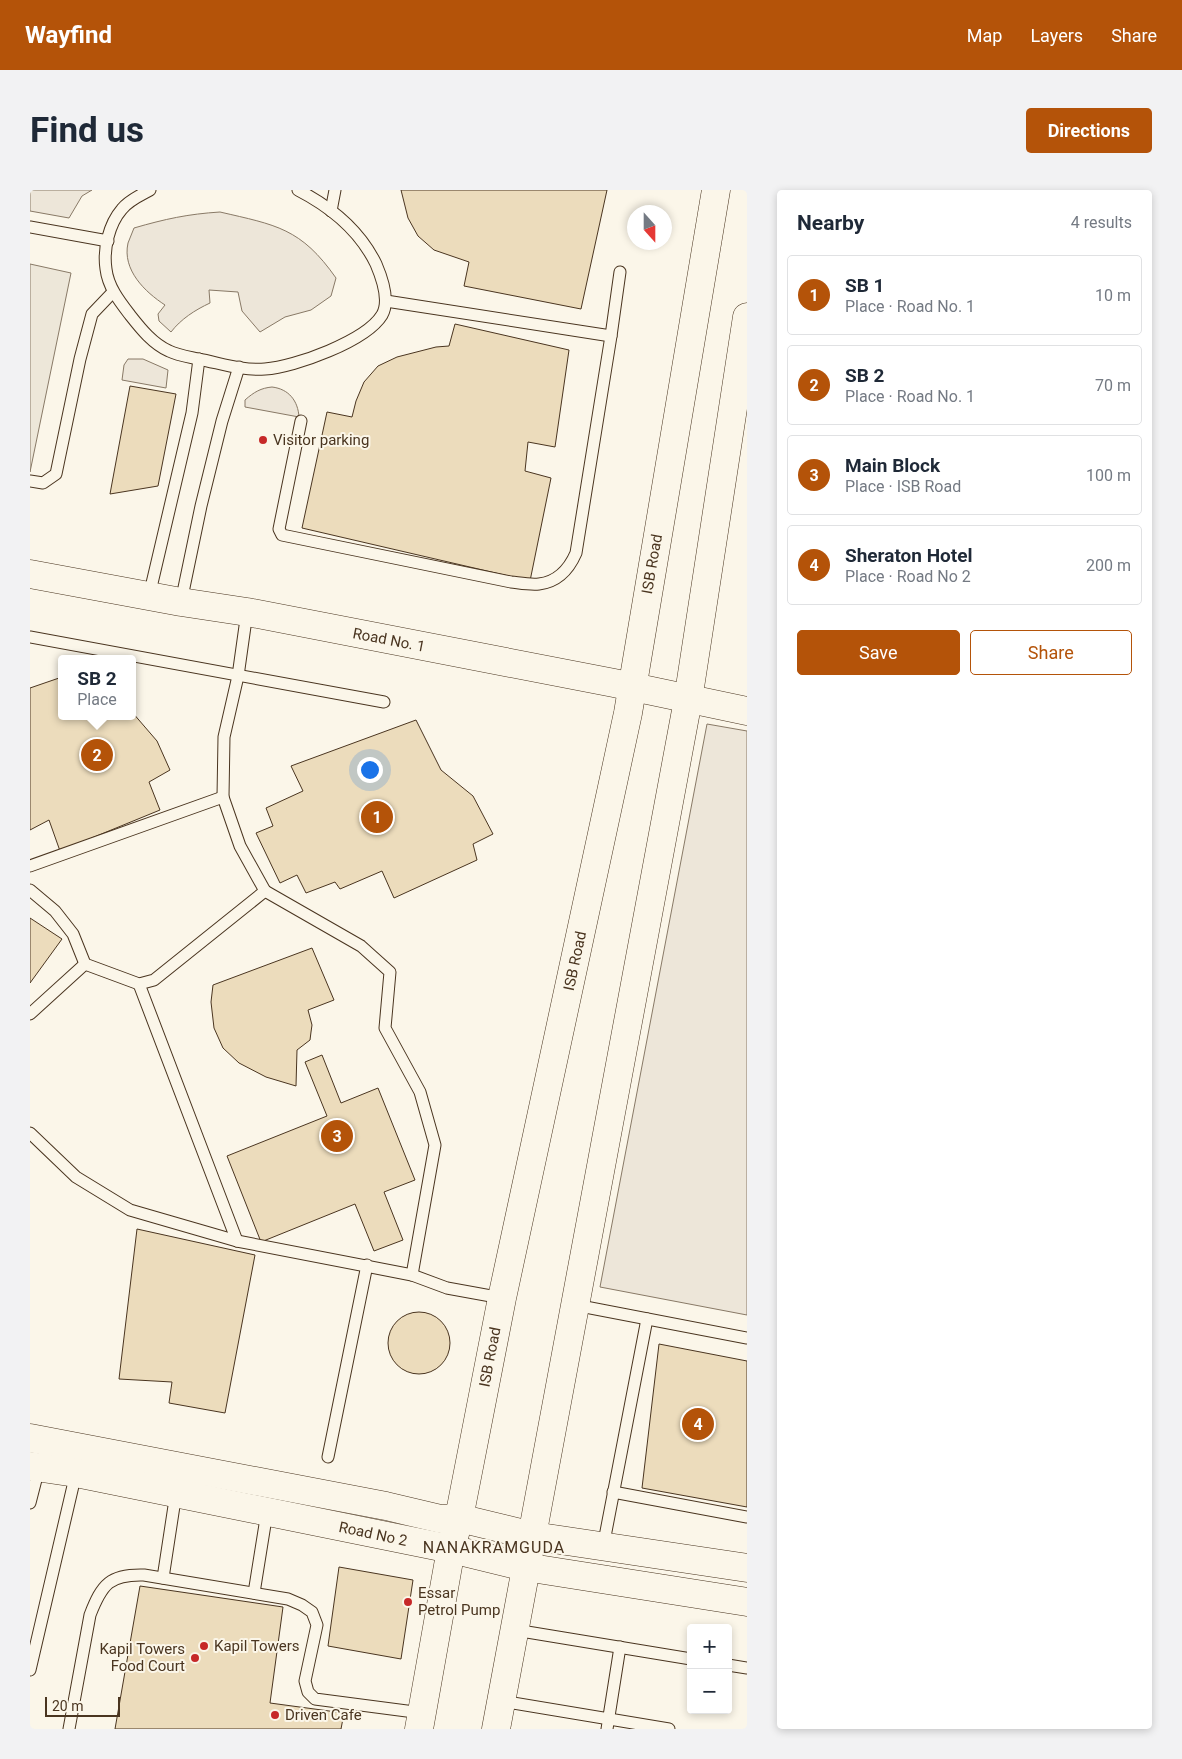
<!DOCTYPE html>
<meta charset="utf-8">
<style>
:root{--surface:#fff;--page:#f2f2f3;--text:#1f2937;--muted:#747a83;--line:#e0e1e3;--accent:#b45309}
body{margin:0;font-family:Roboto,sans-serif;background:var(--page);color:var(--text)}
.controls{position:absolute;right:15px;bottom:15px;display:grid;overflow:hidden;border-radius:5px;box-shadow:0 2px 8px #0003}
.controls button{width:45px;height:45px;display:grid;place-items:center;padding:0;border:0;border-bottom:1px solid var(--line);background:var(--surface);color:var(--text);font:25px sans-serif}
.compass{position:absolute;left:597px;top:15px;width:45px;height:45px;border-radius:50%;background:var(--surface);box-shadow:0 2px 8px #0003;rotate:159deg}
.scale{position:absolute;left:15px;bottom:12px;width:75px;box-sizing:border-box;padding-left:5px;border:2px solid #4a3520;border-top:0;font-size:14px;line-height:18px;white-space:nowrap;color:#4a3520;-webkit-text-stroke:4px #fbf6e9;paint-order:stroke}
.you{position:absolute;left:339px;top:579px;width:18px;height:18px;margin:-12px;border:4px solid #fff;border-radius:50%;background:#1a73e8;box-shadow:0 0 0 8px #1a73e833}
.badge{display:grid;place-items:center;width:32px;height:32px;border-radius:50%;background:var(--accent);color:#fff;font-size:16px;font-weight:700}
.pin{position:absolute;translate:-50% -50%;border:2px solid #fff;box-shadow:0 1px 5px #0006}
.popup{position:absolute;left:28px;top:465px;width:78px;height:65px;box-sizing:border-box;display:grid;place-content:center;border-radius:5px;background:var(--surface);filter:drop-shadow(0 1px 4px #0005);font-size:16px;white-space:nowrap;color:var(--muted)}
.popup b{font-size:19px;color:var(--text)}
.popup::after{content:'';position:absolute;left:50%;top:100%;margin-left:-10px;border:10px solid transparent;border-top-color:var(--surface)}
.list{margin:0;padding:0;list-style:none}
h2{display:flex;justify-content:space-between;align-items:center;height:65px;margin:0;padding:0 20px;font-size:21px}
h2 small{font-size:16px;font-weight:400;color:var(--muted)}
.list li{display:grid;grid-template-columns:32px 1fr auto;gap:15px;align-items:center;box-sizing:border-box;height:80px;margin:0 10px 10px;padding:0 10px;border:1px solid var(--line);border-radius:5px}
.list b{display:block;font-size:19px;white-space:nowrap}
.list p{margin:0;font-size:16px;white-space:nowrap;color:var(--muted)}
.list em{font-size:16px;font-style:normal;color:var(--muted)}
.actions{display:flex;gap:10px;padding:15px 20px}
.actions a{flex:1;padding:11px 0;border:1px solid var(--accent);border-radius:5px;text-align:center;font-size:18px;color:var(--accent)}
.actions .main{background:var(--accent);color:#fff}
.map{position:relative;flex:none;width:717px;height:1539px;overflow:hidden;border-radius:5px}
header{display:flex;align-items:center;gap:30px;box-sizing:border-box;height:70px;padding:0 25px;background:var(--accent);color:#fff}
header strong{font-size:24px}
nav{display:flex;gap:28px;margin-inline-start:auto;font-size:18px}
.intro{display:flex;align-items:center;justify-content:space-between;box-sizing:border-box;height:120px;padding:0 30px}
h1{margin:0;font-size:35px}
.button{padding:12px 22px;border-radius:5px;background:var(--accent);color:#fff;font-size:18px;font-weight:700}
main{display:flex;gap:30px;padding:0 30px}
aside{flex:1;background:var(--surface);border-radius:5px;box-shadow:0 2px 8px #0003}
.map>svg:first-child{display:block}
.green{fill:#ede6d9;stroke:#887966}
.parking{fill:#ede7d9;stroke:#887966}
.building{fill:#ecdcbc;stroke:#4a3520}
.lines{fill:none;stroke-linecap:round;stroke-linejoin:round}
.lane-casing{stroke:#4a3520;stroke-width:13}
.secondary-casing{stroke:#4a3520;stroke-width:29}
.lane{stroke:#fbf6e9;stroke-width:11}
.secondary{stroke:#fbf6e9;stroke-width:28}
.poi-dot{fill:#c62828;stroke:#fbf6e9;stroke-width:2}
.labels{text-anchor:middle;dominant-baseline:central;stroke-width:4;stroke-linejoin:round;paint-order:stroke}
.poi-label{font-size:15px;fill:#4a3520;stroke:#fbf6e9;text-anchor:start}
.street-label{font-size:15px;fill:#4a3520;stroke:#fbf6e9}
.neighbourhood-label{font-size:16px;letter-spacing:1px;fill:#4a3520;stroke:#fbf6e9}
</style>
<header>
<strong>Wayfind</strong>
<nav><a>Map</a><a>Layers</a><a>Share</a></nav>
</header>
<div class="intro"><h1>Find us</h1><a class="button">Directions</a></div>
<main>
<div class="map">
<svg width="717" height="1539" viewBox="0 0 717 1539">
<rect width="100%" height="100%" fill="#fbf6e9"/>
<g class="green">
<path d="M0,0H62L52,6L39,28L0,21Z"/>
<path d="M190,22C246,35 271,38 306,88L301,106L281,120L255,127L230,142L212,121L208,102L179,100L180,113C165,120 151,129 141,142L129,131L128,124L135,115C115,102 92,80 98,53C100,48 102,43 104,38C135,29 158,24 190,22Z"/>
<path d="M98,169H113L138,180L136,198L92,190L94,175Z"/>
<path d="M242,197C259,199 268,211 269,227L215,217V210C224,202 231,198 242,197Z"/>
<path d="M677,534L717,541V1125L570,1097Z"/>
</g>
<path class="parking" d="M0,74L41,83L0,282Z"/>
<g class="building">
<path d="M371,0H577L551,119L434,96L439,72L404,60L388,46L378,28Z"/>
<path d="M425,134L539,160L525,257L498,252L495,281L521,288L500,391L272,338L297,222L322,227L326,211L334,192L348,176L367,167L406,157L419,156Z"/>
<path d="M100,196L146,204L128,296L80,304Z"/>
<path d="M32,487V526H102V522L127,551L140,580L119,592L130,620L30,661L19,630L0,640V498Z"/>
<path d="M386,530L411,580L443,606L463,644L443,654L447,670L364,708L352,681L310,699L305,692L276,703L267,685L250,693L226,643L243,636L236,618L273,601L261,576Z"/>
<path d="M0,728L32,749L0,793Z"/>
<path d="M282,758L304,810L278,820L282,835L281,842L280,850L267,860L266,896L236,887L209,873L193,858L184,838L181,812L183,795Z"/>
<path d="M292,865L311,913L348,898L385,990L354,1002L373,1050L344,1061L325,1014L231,1052L197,966L297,926L275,872Z"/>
<path d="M107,1039L225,1065L195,1223L139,1213L142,1192L89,1189Z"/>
<circle cx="389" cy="1153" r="31"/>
<path d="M629,1154L717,1171V1317L612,1298Z"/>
<path d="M309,1377L383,1390L371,1469L298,1456Z"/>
<path d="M110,1396L253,1417L240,1513L314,1523L311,1539H85Z"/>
</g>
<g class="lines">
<g class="lane-casing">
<g id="lane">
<path d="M120,0C111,5 99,10 92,19C79,34 73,59 76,79C78,97 90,112 100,125C111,139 123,154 139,161C147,165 159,167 168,169C190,173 212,181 235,179C265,177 336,151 352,125C360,111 352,88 346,74C330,41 301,17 268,0"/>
<path d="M301,21L305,0"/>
<path d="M0,37L78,51"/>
<path d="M356,111L581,146L590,82"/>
<path d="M271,231L249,339L252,345L481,392C490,393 500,395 509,394C527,392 539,379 546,363L581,146"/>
<path d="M0,291L13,293L26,284L50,169L62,124L83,102"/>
<path d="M119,406L162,223L169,169"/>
<path d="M151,412L171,316L192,231L209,177"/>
<path d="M0,447L354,512"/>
<path d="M0,676L193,607"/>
<path d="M0,700L25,721L43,744L55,774L109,794L124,790L235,701L210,656L193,607L194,547L208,486L217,422"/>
<path d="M235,701L331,756L360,782L355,838L390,902L405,955L382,1085"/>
<path d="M109,794L207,1051"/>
<path d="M0,824L55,774"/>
<path d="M0,943L46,987L100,1020L207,1051L382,1085L417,1098L472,1108"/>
<path d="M545,1115L717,1148"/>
<path d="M298,1267L337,1075"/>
<path d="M583,1302L717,1327"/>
<path d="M0,1313L9,1278"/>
<path d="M573,1357L617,1129"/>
<path d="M133,1388L146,1303"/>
<path d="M224,1403L237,1322"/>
<path d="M485,1440L661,1469"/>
<path d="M698,1475L717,1478"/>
<path d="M0,1480L46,1283"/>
<path d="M471,1511L639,1539"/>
<path d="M39,1539L60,1425C72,1394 80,1384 114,1385L258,1409L272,1415L282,1422L287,1435L275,1491L278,1502L285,1509L392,1523"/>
<path d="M577,1539L590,1457"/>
</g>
</g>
<g class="secondary-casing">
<g id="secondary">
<path d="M0,384L151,412L217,422L584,493L717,521"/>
<path d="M0,1248L356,1316L411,1329L429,1328L503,1346L717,1378"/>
<path d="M0,1276L46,1283L421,1359L495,1377L717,1412"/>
<path d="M389,1539L421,1359L429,1328L472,1108L598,523L686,0"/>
<path d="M466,1539L658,510L717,127"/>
</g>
</g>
<use href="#lane" class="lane"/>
<use href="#secondary" class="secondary"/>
</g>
<g class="poi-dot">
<circle cx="233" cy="250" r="5"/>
<circle cx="378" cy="1412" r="5"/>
<circle cx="174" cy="1456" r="5"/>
<circle cx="165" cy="1468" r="5"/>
<circle cx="245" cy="1525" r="5"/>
</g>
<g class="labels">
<g class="poi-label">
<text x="243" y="250">Visitor parking</text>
<text x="388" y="1403">Essar<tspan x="388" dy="17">Petrol Pump</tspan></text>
<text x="184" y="1456">Kapil Towers</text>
<text x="155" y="1459" text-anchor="end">Kapil Towers<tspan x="155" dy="17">Food Court</tspan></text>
<text x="255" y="1525">Driven Cafe</text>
</g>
<g class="street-label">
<text transform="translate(622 374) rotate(-80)">ISB Road</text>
<text transform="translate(359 450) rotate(11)">Road No. 1</text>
<text transform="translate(545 771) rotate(-78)">ISB Road</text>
<text transform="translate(460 1167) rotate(-79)">ISB Road</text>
<text transform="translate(343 1344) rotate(12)">Road No 2</text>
</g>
<g class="neighbourhood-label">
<text x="464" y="1357">NANAKRAMGUDA</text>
</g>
</g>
</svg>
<div class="controls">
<button>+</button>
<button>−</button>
</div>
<svg class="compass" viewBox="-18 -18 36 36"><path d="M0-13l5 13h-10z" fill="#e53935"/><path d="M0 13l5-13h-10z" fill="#747a83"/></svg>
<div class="scale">20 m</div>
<div class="you"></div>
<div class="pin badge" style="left:347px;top:627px">1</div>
<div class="pin badge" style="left:67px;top:565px">2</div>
<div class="popup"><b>SB 2</b>Place</div>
<div class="pin badge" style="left:307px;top:946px">3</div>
<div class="pin badge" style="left:668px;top:1234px">4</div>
</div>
<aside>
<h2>Nearby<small>4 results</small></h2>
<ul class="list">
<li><span class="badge">1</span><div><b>SB 1</b><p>Place · Road No. 1</p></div><em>10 m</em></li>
<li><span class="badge">2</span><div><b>SB 2</b><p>Place · Road No. 1</p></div><em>70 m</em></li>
<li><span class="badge">3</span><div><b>Main Block</b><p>Place · ISB Road</p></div><em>100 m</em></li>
<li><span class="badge">4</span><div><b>Sheraton Hotel</b><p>Place · Road No 2</p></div><em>200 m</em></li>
</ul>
<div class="actions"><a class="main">Save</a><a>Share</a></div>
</aside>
</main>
